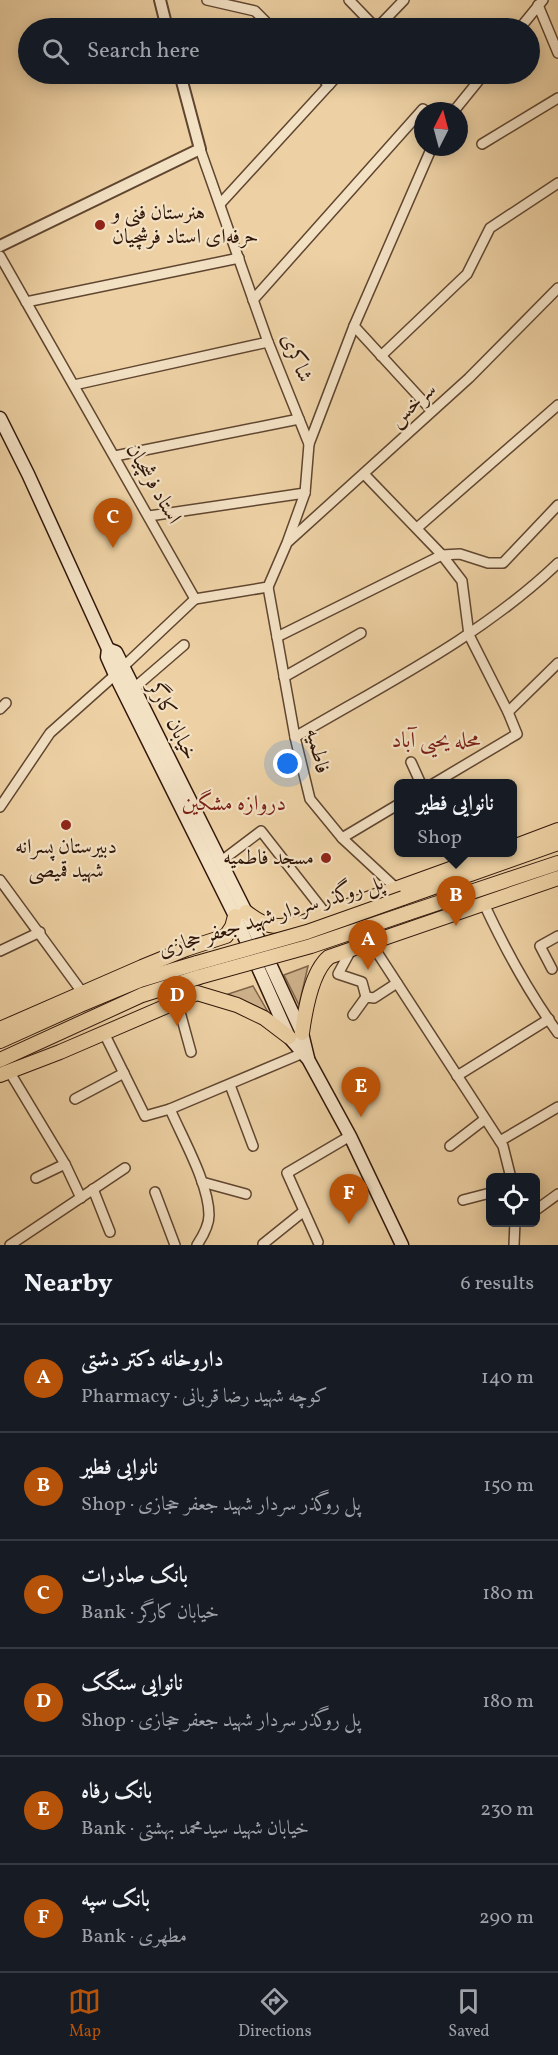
<!DOCTYPE html>
<meta charset="utf-8">
<style>
:root{--surface:#171b24;--page:#242831;--text:#f1f3f6;--muted:#9ea1a6;--line:#363941;--accent:#b45309}
body{margin:0;font-family:Vollkorn,Amiri,serif;background:var(--page);color:var(--text)}
.controls{position:absolute;right:18px;bottom:18px;display:grid;overflow:hidden;border-radius:9px;box-shadow:0 3px 15px #0003}
.controls button{width:54px;height:54px;display:grid;place-items:center;padding:0;border:0;border-bottom:2px solid var(--line);background:var(--surface);color:var(--text);font:30px sans-serif}
.compass{position:absolute;left:414px;top:102px;width:54px;height:54px;border-radius:50%;background:var(--surface);box-shadow:0 3px 15px #0003;rotate:6deg}
.you{position:absolute;left:288px;top:764px;width:21px;height:21px;margin:-15px;border:4px solid #fff;border-radius:50%;background:#1a73e8;box-shadow:0 0 0 9px #1a73e833}
.badge{display:grid;place-items:center;width:39px;height:39px;border-radius:50%;background:var(--accent);color:#fff;font-size:20px;font-weight:700}
.pin{position:absolute;translate:-50% -50px;filter:drop-shadow(0 2px 3px #0008)}
.pin::after{content:'';position:absolute;top:32px;width:21px;height:18px;background:inherit;clip-path:polygon(0 0,100% 0,50% 100%)}
.popup{position:absolute;left:394px;top:779px;width:123px;height:78px;box-sizing:border-box;display:grid;place-content:center;border-radius:9px;background:var(--surface);filter:drop-shadow(0 2px 4px #0005);font-size:20px;white-space:nowrap;color:var(--muted)}
.popup b{font-size:22px;color:var(--text)}
.popup::after{content:'';position:absolute;left:50%;top:100%;margin-left:-12px;border:12px solid transparent;border-top-color:var(--surface)}
.list{margin:0;padding:0;list-style:none}
h2{display:flex;justify-content:space-between;align-items:center;height:78px;margin:0;padding:0 24px;font-size:26px}
h2 small{font-size:20px;font-weight:400;color:var(--muted)}
.list li{display:grid;grid-template-columns:39px 1fr auto;gap:18px;align-items:center;box-sizing:border-box;height:108px;padding:0 24px;border-top:2px solid var(--line)}
.list b{display:block;font-size:22px;white-space:nowrap}
.list p{margin:0;font-size:20px;white-space:nowrap;color:var(--muted)}
.list em{font-size:20px;font-style:normal;color:var(--muted)}
.icon{flex:none;width:33px;height:33px;fill:none;stroke:currentColor;stroke-width:2;stroke-linecap:round;stroke-linejoin:round}
.map{position:relative;flex:none;width:558px;height:1245px;overflow:hidden}
.search{position:absolute;background:var(--surface);box-shadow:0 3px 15px #0003;left:18px;right:18px;top:18px;height:66px;display:flex;align-items:center;gap:15px;box-sizing:border-box;padding:0 21px;border-radius:33px;color:var(--muted);font-size:22px}
.sheet{height:726px;background:var(--surface)}
nav{display:flex;justify-content:space-around;align-items:center;box-sizing:border-box;height:84px;border-top:2px solid var(--line);background:var(--surface);font-size:16px;color:var(--muted)}
nav a{display:grid;justify-items:center;gap:3px}
nav .on{color:var(--accent)}
.map>svg:first-child{display:block}
.green{fill:#cdb18a;stroke:#7f644a;stroke-width:1.5}
.lines{fill:none;stroke-linecap:round;stroke-linejoin:round}
.minor-casing{stroke:#604630;stroke-width:12}
.tertiary-casing{stroke:#604630;stroke-width:14}
.secondary-casing{stroke:#31170a;stroke-width:15}
.primary-casing{stroke:#31170a;stroke-width:16}
.minor{stroke:#f3e1c4;stroke-width:9}
.tertiary{stroke:#f3e1c4;stroke-width:10}
.secondary{stroke:#f3e1c4;stroke-width:12}
.primary{stroke:#edd1a4;stroke-width:14}
.primary-bridge-casing{stroke:#31170a;stroke-width:16;stroke-linecap:butt}
.primary-bridge{stroke:#edd1a4;stroke-width:14}
.poi-dot{fill:#8f2418;stroke:#f3e1c4;stroke-width:2}
.labels{text-anchor:middle;dominant-baseline:central;stroke-width:4.5;stroke-linejoin:round;paint-order:stroke}
.poi-label{font-size:21px;fill:#31170a;stroke:#f3e1c4;text-anchor:start}
.street-label{font-size:21px;fill:#31170a;stroke:#f3e1c4}
.neighbourhood-label{font-size:22px;fill:#7a1f14;stroke:#f3e1c4}
</style>
<div class="map">
<svg width="558" height="1245" viewBox="0 0 558 1245">
<rect width="100%" height="100%" fill="#edd1a4"/>
<filter id="stains"><feTurbulence type="fractalNoise" baseFrequency=".00333" numOctaves="4"/><feColorMatrix values="0 0 0 0 .2 0 0 0 0 .09 0 0 0 0 .02 0 0 0 .5 -.17"/></filter>
<radialGradient id="worn" r=".72"><stop offset=".6" stop-color="#630" stop-opacity="0"/><stop offset="1" stop-color="#630" stop-opacity=".3"/></radialGradient>
<g class="green">
<path d="M308,966L299,1005L284,975Z"/>
<path d="M253,986L268,1012L228,994Z"/>
</g>
<g class="lines">
<g class="minor-casing">
<g id="minor">
<path d="M207,0L255,11L272,28"/>
<path d="M349,0L376,28"/>
<path d="M538,5L558,53"/>
<path d="M377,28L404,0"/>
<path d="M520,28L543,0"/>
<path d="M318,74L329,85"/>
<path d="M454,111L484,74"/>
<path d="M482,144L558,98"/>
<path d="M220,204L339,74"/>
<path d="M0,256L195,599"/>
<path d="M253,300L423,109L425,111"/>
<path d="M26,302L239,258"/>
<path d="M354,326L432,411"/>
<path d="M381,356L467,274L490,228L558,183"/>
<path d="M74,385L268,342"/>
<path d="M309,444L354,326L432,147"/>
<path d="M115,456L299,419"/>
<path d="M364,474L442,555L462,581L469,635L508,712L517,734L433,784"/>
<path d="M149,516L305,493"/>
<path d="M417,528L558,405"/>
<path d="M289,541L469,378L558,288"/>
<path d="M268,587L295,737L310,799L342,838L397,889"/>
<path d="M195,599L268,587L287,543L305,493L309,444L268,342L200,149"/>
<path d="M277,637L442,555L460,554L488,563H503L558,505"/>
<path d="M123,667L195,599"/>
<path d="M284,677L361,633"/>
<path d="M133,689L184,645"/>
<path d="M0,709L6,703"/>
<path d="M508,712L558,663"/>
<path d="M295,737C385,684 482,636 558,563"/>
<path d="M411,762L421,784"/>
<path d="M0,807L50,733L115,675"/>
<path d="M342,838L399,804"/>
<path d="M220,862L261,831L326,914"/>
<path d="M0,880L82,992"/>
<path d="M484,904C505,949 529,993 558,1033"/>
<path d="M371,943L503,1146L511,1178"/>
<path d="M351,950L338,974L362,982L366,997"/>
<path d="M0,951L40,932"/>
<path d="M552,969L540,946L558,936"/>
<path d="M177,1001L191,1052"/>
<path d="M353,1015L366,997L374,998L397,983"/>
<path d="M104,1033L145,1116L170,1109"/>
<path d="M9,1071L65,1164L81,1198"/>
<path d="M457,1076L549,1019"/>
<path d="M230,1085L253,1146"/>
<path d="M75,1099L124,1073"/>
<path d="M500,1141L558,1107"/>
<path d="M450,1146L485,1119"/>
<path d="M36,1178L65,1164"/>
<path d="M202,1182L246,1194"/>
<path d="M93,1189L110,1232"/>
<path d="M155,1192L175,1245"/>
<path d="M463,1200L490,1193"/>
<path d="M536,1210L558,1194"/>
<path d="M318,1242L287,1173L350,1136"/>
<path d="M263,1244L304,1211"/>
<path d="M10,1245L125,1168"/>
<path d="M197,1245C203,1236 209,1226 209,1215C209,1184 182,1137 170,1109L303,1053"/>
<path d="M514,1245L515,1222"/>
</g>
</g>
<g class="tertiary-casing">
<g id="tertiary">
<path d="M160,0L167,28"/>
<path d="M0,246L200,149L180,74"/>
</g>
</g>
<g class="secondary-casing">
<g id="secondary">
<path d="M0,418L28,474L108,649L107,657L115,675L235,916L289,1037L308,1059L350,1136L402,1245"/>
<path d="M108,649L116,652L246,912L302,1033L308,1058"/>
</g>
</g>
<g class="primary-casing">
<g id="primary">
<path d="M513,847L558,830"/>
<path d="M403,898L558,843"/>
<path d="M246,912C266,927 273,928 298,924L497,852"/>
<path d="M408,913L558,863"/>
<path d="M0,1029L142,967L186,949L226,936L232,927L235,916"/>
<path d="M302,1033C305,1011 311,972 329,957L558,878"/>
<path d="M0,1041L80,1005L140,980L197,963"/>
<path d="M0,1060L142,995L199,977"/>
<path d="M0,1075L60,1052L197,993L237,1005L264,1018L289,1037"/>
</g>
</g>
<use href="#minor" class="minor"/>
<use href="#tertiary" class="tertiary"/>
<use href="#secondary" class="secondary"/>
<use href="#primary" class="primary"/>
<g class="primary-bridge-casing">
<g id="primary-bridge">
<path d="M197,963L307,932L403,898"/>
<path d="M199,977L311,946L408,913"/>
</g>
</g>
<use href="#primary-bridge" class="primary-bridge"/>
</g>
<g class="poi-dot">
<circle cx="100" cy="225" r="6"/>
<circle cx="66" cy="825" r="6"/>
<circle cx="326" cy="858" r="6"/>
</g>
<g class="labels">
<g class="poi-label">
<text x="112" y="213">هنرستان فنی و<tspan x="112" dy="24">حرفه‌ای استاد فرشچیان</tspan></text>
<text x="66" y="847" text-anchor="middle">دبیرستان پسرانه<tspan x="66" dy="24">شهید قمیصی</tspan></text>
<text x="314" y="858" text-anchor="end">مسجد فاطمیه</text>
</g>
<g class="street-label">
<text transform="translate(296 358) rotate(68)">شاکری</text>
<text transform="translate(413 405) rotate(-42)">سرخس</text>
<text transform="translate(153 484) rotate(60)">استاد فرشچیان</text>
<text transform="translate(172 721) rotate(63)">خیابان کارگر</text>
<text transform="translate(317 751) rotate(77)">فاطمیه</text>
<text transform="translate(271 917) rotate(-17)">پل روگذر سردار شهید جعفر حجازی</text>
</g>
<g class="neighbourhood-label">
<text x="436" y="741">محله یحیی آباد</text>
<text x="234" y="804">دروازه مشگین</text>
</g>
</g>
<rect width="100%" height="100%" filter="url(#stains)"/>
<rect width="100%" height="100%" fill="url(#worn)"/>
</svg>
<div class="controls">
<button><svg class="icon" aria-label="locate" viewBox="0 0 24 24"><circle cx="12" cy="12" r="6"/><path d="M12 2v4M12 18v4M2 12h4M18 12h4"/></svg></button>
</div>
<svg class="compass" viewBox="-18 -18 36 36"><path d="M0-13l5 13h-10z" fill="#e53935"/><path d="M0 13l5-13h-10z" fill="#9ea1a6"/></svg>
<div class="you"></div>
<div class="pin badge" style="left:368px;top:970px">A</div>
<div class="pin badge" style="left:456px;top:926px">B</div>
<div class="popup"><b>نانوایی فطیر</b>Shop</div>
<div class="pin badge" style="left:113px;top:548px">C</div>
<div class="pin badge" style="left:177px;top:1026px">D</div>
<div class="pin badge" style="left:361px;top:1117px">E</div>
<div class="pin badge" style="left:349px;top:1224px">F</div>
<div class="search"><svg class="icon" aria-label="search" viewBox="0 0 24 24"><circle cx="10" cy="10" r="6"/><path d="M15 15l6 6"/></svg>Search here</div>
</div>
<section class="sheet">
<h2>Nearby<small>6 results</small></h2>
<ul class="list">
<li><span class="badge">A</span><div><b>داروخانه دکتر دشتی</b><p>Pharmacy · کوچه شهید رضا قربانی</p></div><em>140 m</em></li>
<li><span class="badge">B</span><div><b>نانوایی فطیر</b><p>Shop · پل روگذر سردار شهید جعفر حجازی</p></div><em>150 m</em></li>
<li><span class="badge">C</span><div><b>بانک صادرات</b><p>Bank · خیابان کارگر</p></div><em>180 m</em></li>
<li><span class="badge">D</span><div><b>نانوایی سنگک</b><p>Shop · پل روگذر سردار شهید جعفر حجازی</p></div><em>180 m</em></li>
<li><span class="badge">E</span><div><b>بانک رفاه</b><p>Bank · خیابان شهید سیدمحمد بهشتی</p></div><em>230 m</em></li>
<li><span class="badge">F</span><div><b>بانک سپه</b><p>Bank · مطهری</p></div><em>290 m</em></li>
</ul>
</section>
<nav>
<a class="on"><svg class="icon" aria-label="map" viewBox="0 0 24 24"><path d="M3 6l6-2 6 2 6-2v14l-6 2-6-2-6 2zM9 4v14M15 6v14"/></svg>Map</a>
<a><svg class="icon" aria-label="directions" viewBox="0 0 24 24"><path d="M12 3l9 9-9 9-9-9zM9 14v-3h6M13 9l2 2-2 2"/></svg>Directions</a>
<a><svg class="icon" aria-label="saved" viewBox="0 0 24 24"><path d="M7 4h10v16l-5-4-5 4z"/></svg>Saved</a>
</nav>
